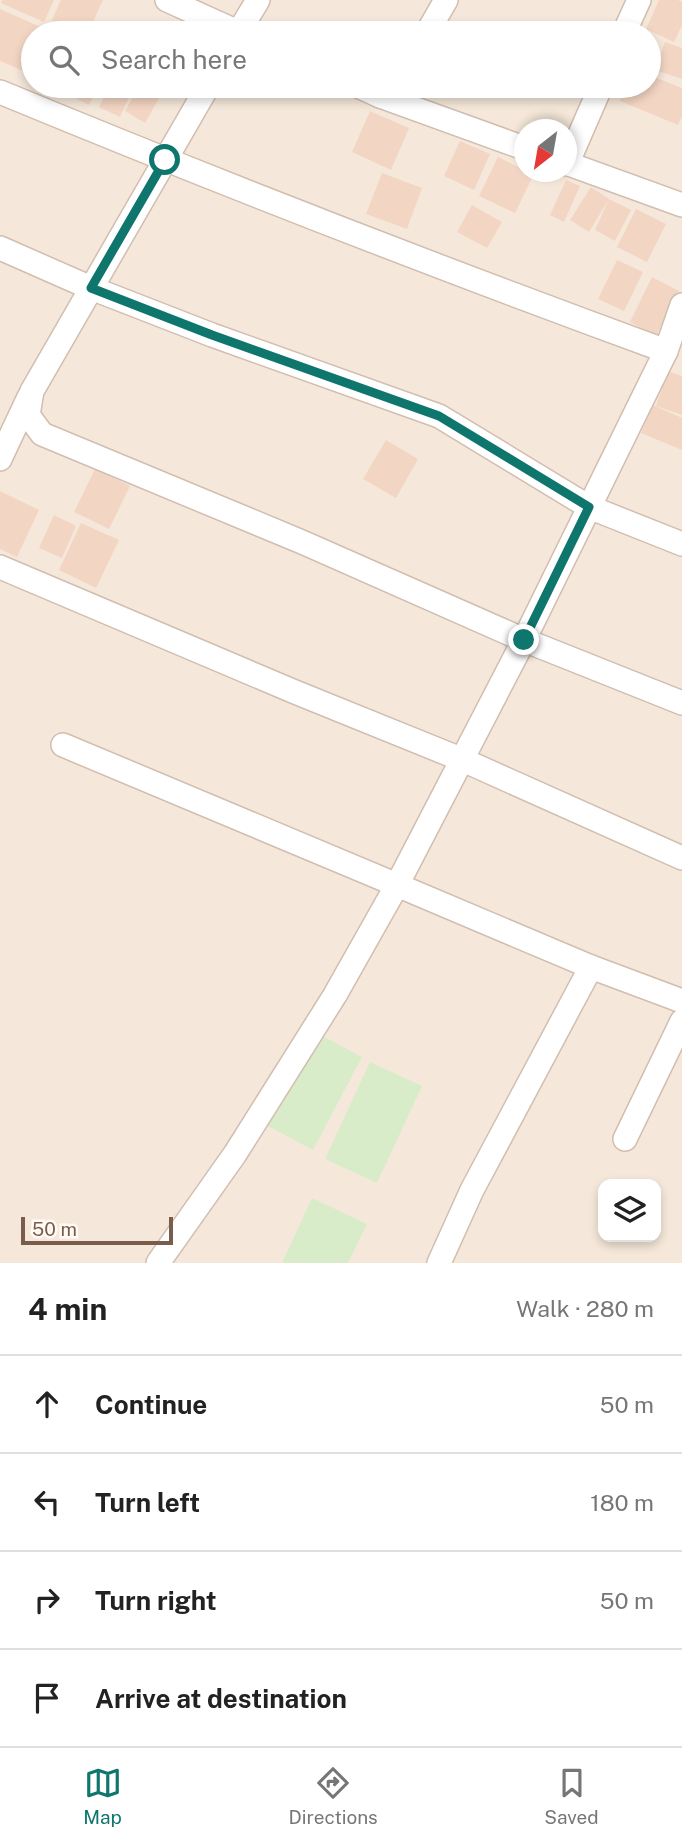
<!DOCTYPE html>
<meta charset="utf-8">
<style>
:root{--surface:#fff;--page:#f6f6f6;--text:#222;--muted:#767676;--line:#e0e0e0;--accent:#0f766e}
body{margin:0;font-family:"Public Sans",sans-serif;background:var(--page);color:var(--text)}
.controls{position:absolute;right:21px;bottom:21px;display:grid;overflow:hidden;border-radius:14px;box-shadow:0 4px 10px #0003}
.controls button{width:63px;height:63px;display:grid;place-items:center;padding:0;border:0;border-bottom:2px solid var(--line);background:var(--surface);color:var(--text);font:35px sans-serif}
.compass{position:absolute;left:514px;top:119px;width:63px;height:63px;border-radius:50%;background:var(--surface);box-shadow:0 4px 10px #0003;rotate:211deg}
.scale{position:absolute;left:21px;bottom:18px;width:152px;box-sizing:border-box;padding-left:7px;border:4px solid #7a5c4d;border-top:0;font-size:19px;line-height:24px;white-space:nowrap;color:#7a5c4d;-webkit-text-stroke:5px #fffaf3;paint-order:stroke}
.stop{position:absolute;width:21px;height:21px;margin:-16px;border:5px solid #0f766e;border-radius:50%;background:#fff}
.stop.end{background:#0f766e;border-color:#fff;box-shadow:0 2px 7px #0008}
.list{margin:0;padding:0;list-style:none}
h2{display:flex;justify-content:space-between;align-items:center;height:91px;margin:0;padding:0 28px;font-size:30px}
h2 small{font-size:23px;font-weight:400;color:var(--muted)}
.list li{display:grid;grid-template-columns:46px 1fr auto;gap:21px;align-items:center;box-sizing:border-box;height:98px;padding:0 28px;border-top:2px solid var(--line)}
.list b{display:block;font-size:26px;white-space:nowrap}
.list em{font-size:23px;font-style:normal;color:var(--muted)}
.icon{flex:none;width:38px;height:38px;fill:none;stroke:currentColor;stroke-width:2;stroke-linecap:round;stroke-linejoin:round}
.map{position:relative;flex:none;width:682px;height:1263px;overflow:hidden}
.search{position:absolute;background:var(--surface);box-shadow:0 4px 10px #0003;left:21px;right:21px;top:21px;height:77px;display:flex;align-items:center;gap:18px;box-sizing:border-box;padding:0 24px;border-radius:38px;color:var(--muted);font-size:26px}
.sheet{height:483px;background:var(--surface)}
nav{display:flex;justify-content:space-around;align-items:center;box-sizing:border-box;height:98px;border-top:2px solid var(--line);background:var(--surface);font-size:19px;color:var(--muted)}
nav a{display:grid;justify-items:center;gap:4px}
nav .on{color:var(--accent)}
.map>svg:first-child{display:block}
.residential{fill:#f5e8da;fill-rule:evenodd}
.green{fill:#d8ecc9}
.building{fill:#f3d5c3}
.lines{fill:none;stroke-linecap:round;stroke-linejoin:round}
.street-casing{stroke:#d1beb0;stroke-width:26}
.street{stroke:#fff;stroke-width:23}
.route{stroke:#0f766e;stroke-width:9}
</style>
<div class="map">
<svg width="682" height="1263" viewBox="0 0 682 1263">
<rect width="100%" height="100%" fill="#fdf6ec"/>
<path class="residential" d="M0,0H682V1263H0ZM33,33H649V86H33ZM524,130H566V172H524ZM603,1184H656V1237H603Z"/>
<g class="green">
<path d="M317,1033L362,1057L313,1150L268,1126Z"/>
<path d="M370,1062L422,1086L377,1183L325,1159Z"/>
<path d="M312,1198L367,1224L348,1263H282Z"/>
</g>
<g class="building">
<path d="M2,0H54L44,22L1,3Z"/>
<path d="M61,0H103L88,33H69L50,24Z"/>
<path d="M659,0H678L682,2V25L674,42L646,29Z"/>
<path d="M0,9L45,29L43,33H33V57L26,72L0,61Z"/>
<path d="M665,42L682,48V79L655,70Z"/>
<path d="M649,75L682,88V116L678,125L620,101L626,86H649Z"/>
<path d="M64,86H99L89,105L61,91Z"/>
<path d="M109,86H134L120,117L99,107Z"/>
<path d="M139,86H166L145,123L125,111Z"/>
<path d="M370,111L409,128L391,170L352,152Z"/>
<path d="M460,141L490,154L474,190L444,176Z"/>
<path d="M498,157L524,170V172L534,174L515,213L479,196Z"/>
<path d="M382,173L422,188L407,229L366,214Z"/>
<path d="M566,180L580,186L564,222L550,215Z"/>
<path d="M591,187L609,199L589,232L570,220Z"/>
<path d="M609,199L631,210L615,241L595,230Z"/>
<path d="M472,205L502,222L487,248L457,232Z"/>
<path d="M636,209L666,224L647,262L617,247Z"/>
<path d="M617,260L643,272L624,311L598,299Z"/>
<path d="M652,277L679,291L656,336L630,322Z"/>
<path d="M668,371L682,376V415L656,406Z"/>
<path d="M653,405L682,418V450L641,433Z"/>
<path d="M386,440L418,459L396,498L363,479Z"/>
<path d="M95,469L130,486L109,529L74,512Z"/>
<path d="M0,491L39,510L17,557L0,549Z"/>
<path d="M54,515L76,526L62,558L39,548Z"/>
<path d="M81,523L119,540L96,588L59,570Z"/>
</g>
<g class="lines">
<g class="street-casing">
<g id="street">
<path d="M167,0L240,33"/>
<path d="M238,33L258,0"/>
<path d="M427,33L446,0"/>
<path d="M624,33L639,0"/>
<path d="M208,86L32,391L28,415L42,434L302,542L524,640L682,703"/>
<path d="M358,86L380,96"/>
<path d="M389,86L380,96L524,148"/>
<path d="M0,92C220,183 442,269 666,351"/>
<path d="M566,163L682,205"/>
<path d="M567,164L601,86"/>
<path d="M0,248L91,288L212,335L439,416L589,507L682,544"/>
<path d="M682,305L666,351L524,640L397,885L591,967L682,1001"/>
<path d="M0,459L29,397"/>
<path d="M0,567L295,692L463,760L682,858"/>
<path d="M63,745L397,885L335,995L235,1154L158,1263"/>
<path d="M625,1139L682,1021"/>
<path d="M439,1263L472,1190L591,967"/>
</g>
</g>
<use href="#street" class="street"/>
</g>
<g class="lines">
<path class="route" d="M165,160L91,288L212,335L439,416L589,507L524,640"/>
</g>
</svg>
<div class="controls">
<button><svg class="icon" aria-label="layers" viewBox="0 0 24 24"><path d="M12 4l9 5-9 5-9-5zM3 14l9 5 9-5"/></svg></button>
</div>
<svg class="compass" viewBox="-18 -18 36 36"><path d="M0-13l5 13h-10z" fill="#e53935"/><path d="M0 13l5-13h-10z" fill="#767676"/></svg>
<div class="scale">50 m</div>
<div class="stop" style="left:165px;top:160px"></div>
<div class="stop end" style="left:524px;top:640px"></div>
<div class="search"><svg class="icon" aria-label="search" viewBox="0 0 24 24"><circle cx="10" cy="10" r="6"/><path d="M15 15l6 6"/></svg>Search here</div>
</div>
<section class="sheet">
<h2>4 min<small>Walk · 280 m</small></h2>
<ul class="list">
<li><svg class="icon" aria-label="ahead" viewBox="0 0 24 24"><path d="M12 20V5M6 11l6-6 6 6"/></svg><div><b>Continue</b></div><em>50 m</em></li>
<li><svg class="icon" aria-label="left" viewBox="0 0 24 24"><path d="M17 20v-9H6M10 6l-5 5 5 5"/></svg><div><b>Turn left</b></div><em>180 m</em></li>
<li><svg class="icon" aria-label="right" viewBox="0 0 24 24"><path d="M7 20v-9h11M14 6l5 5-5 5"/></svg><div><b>Turn right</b></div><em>50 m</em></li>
<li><svg class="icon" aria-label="arrive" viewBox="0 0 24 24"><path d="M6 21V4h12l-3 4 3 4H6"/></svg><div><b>Arrive at destination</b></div></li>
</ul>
</section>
<nav>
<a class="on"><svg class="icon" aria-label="map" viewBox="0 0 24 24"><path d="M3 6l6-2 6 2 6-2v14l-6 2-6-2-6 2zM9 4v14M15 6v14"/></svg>Map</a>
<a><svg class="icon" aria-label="directions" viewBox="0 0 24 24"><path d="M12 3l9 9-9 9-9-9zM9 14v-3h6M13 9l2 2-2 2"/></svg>Directions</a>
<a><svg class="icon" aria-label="saved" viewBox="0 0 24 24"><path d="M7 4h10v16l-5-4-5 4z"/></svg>Saved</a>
</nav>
